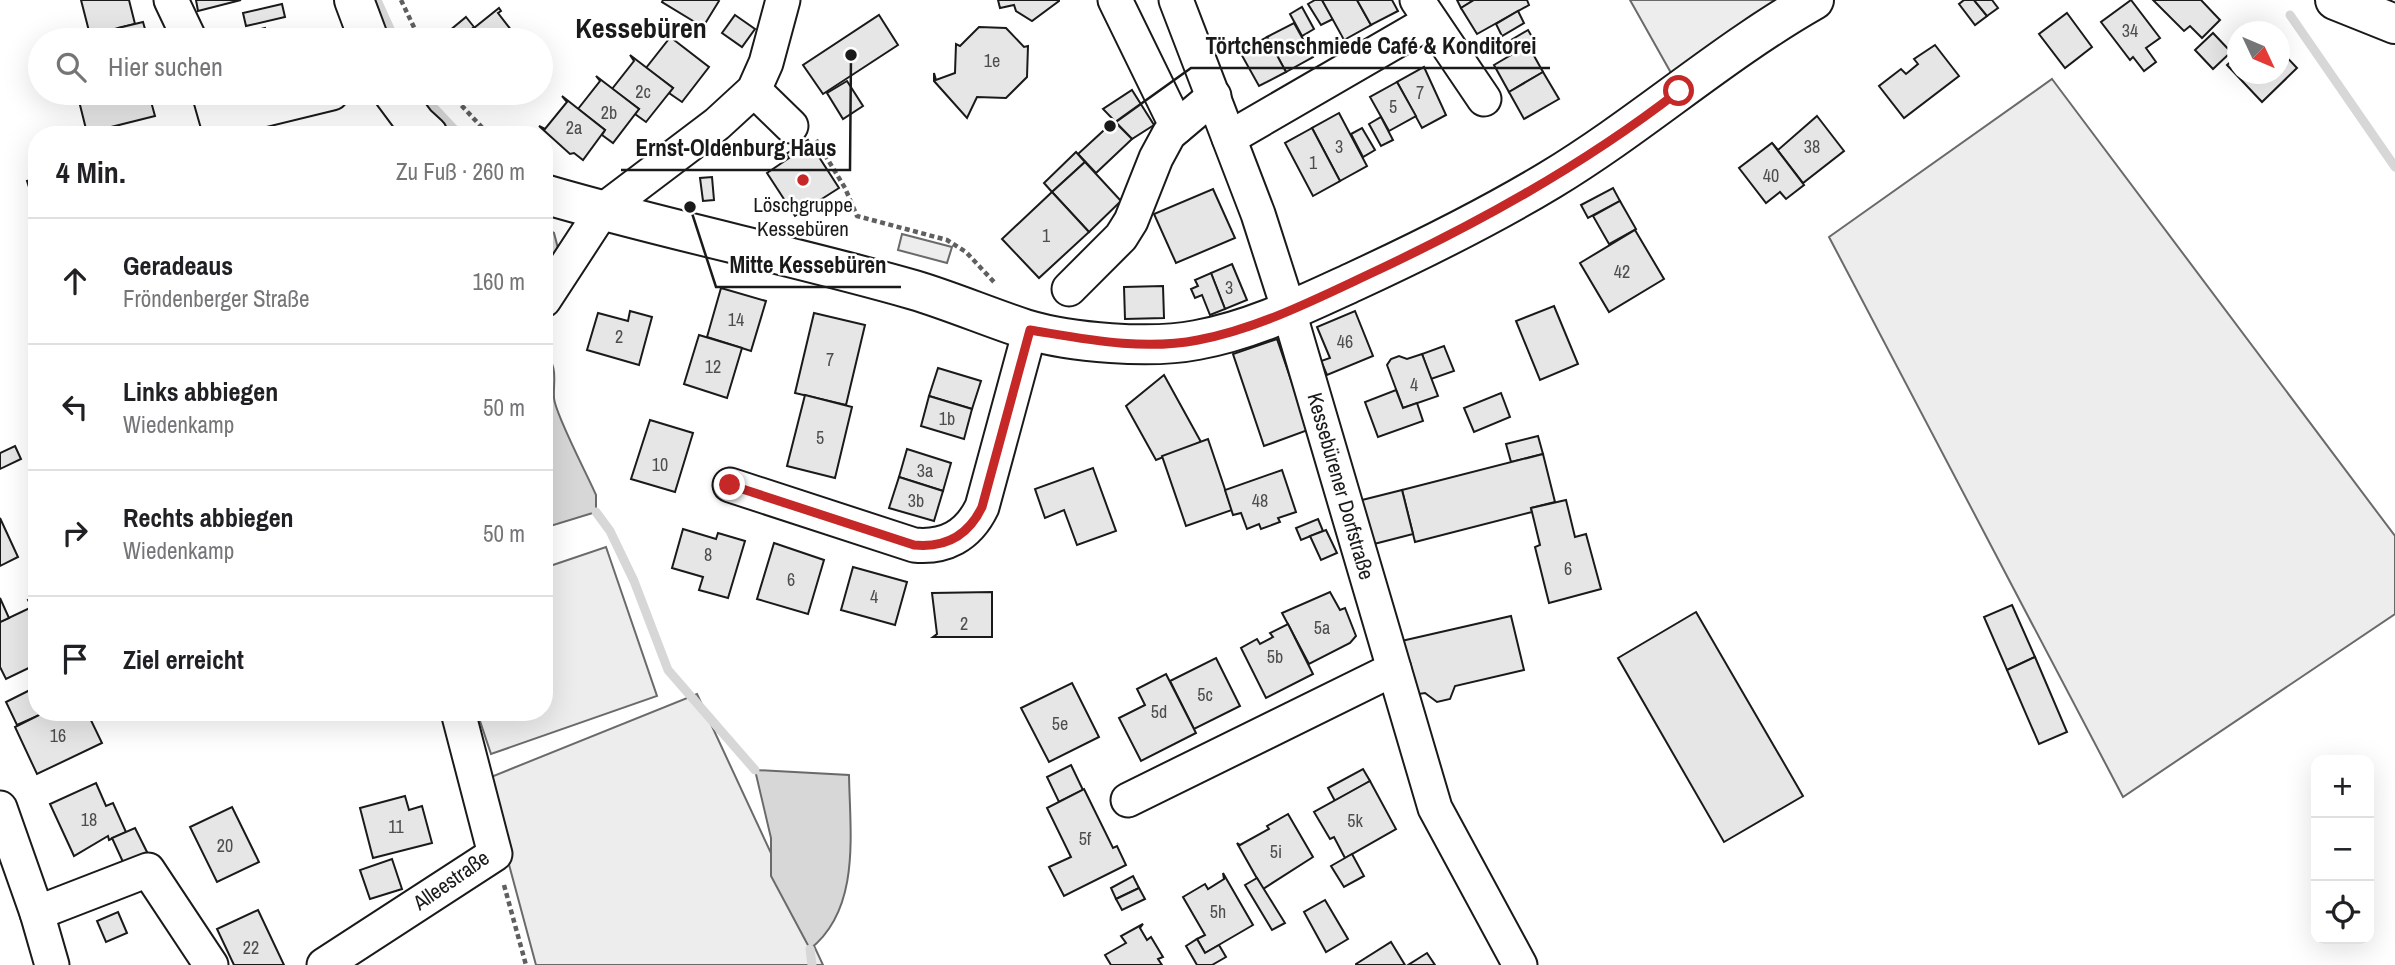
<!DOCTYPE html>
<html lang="de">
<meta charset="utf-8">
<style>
:root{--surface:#fff;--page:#f6f6f6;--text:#202124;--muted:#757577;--line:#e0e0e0}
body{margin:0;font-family:"Archivo Narrow",sans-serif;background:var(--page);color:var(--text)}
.controls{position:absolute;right:21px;bottom:21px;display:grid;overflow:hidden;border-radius:14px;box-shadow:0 7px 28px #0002}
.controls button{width:63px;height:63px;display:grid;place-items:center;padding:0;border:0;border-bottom:2px solid var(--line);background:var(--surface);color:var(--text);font:35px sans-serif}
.compass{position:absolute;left:2227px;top:21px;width:63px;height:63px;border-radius:50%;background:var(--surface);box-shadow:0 7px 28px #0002;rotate:134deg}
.stop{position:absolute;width:21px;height:21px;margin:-16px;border:5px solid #c62828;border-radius:50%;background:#fff}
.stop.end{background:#c62828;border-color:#fff;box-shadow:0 2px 7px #0008}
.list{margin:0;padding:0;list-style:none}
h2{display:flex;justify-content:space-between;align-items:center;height:91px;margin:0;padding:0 28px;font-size:30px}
h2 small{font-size:23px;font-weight:400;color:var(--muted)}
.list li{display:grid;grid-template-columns:46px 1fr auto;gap:21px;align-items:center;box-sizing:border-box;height:126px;padding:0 28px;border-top:2px solid var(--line)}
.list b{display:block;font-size:26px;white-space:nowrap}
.list p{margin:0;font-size:23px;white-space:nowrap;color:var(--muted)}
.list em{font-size:23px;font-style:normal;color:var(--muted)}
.icon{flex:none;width:38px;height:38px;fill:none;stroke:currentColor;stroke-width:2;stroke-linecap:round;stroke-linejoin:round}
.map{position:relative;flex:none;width:2395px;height:965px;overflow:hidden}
.search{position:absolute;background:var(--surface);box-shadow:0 7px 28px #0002;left:28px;top:28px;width:525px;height:77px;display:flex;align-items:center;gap:18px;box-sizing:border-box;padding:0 24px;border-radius:38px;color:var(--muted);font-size:26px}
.panel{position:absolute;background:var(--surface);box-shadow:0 7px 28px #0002;left:28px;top:126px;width:525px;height:595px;border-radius:28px}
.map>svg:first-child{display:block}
.built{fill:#ededed;stroke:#6a6a6a;stroke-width:2}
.water{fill:#d7d7d7;stroke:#6a6a6a;stroke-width:2}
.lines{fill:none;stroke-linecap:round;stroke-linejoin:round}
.stream{stroke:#d7d7d7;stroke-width:9}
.building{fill:#e6e6e6;stroke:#1a1a1a;stroke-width:2}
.minor-casing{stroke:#1a1a1a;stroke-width:37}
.major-casing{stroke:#1a1a1a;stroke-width:42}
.path{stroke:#5f5f5f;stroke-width:4.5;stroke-dasharray:5 3.5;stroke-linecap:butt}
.minor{stroke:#fff;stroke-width:33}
.major{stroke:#fff;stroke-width:38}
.route{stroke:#c62828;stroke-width:9}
.poi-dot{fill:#c62828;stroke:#fff;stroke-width:2.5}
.labels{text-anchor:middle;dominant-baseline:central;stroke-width:5;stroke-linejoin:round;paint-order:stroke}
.number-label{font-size:18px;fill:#4d4d4d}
.poi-label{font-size:21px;fill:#1a1a1a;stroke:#fff}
.street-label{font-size:21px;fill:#1a1a1a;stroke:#fff}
.district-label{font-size:28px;font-weight:bold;fill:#1a1a1a;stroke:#fff}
.leader{fill:none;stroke:#1a1a1a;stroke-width:2.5}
.callout-dot{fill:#1a1a1a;stroke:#fff;stroke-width:2.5}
.callout-label{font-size:23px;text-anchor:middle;font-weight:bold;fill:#1a1a1a;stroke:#fff;stroke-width:5;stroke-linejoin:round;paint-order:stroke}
</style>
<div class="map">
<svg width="2395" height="965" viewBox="0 0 2395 965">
<rect width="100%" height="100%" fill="#fff"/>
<g class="built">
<path d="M1630,0H1786L1675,80Z"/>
<path d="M2052,79L2395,536V614L2123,797L1829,237Z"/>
<path d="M902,234L952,247L947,263L898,250Z"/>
<path d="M606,547L657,696L491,754L477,712H544V568Z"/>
<path d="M697,694L823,965H536L486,779Z"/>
</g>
<g class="water">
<path d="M544,227L554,233L561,260L544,286Z"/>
<path d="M544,352C559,368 553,379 554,398C555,414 588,476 596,495V512L544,528Z"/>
<path d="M755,770L849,775C850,833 861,909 810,949L771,876V838Z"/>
</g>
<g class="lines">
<g class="stream">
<path d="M377,0L395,40"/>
<path d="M2290,15L2395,167"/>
<path d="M420,93L454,129"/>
<path d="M596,512L610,531L634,581L668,670L755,770"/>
<path d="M810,949L812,965"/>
</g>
</g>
<g class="building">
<path d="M81,0H129L135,24L90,35Z"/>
<path d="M196,0H241L198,11Z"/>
<path d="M663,0H718L719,1L703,27L662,2Z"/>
<path d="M998,0H1059V1L1032,21L1016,11L1014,5L1000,8Z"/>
<path d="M1315,0H1322L1333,19L1321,25L1308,4Z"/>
<path d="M1322,0H1357L1371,25L1344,40Z"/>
<path d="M1357,0H1392L1398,11L1371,25Z"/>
<path d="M1457,0H1474L1461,8Z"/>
<path d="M1474,0H1527L1529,5L1477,34L1461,8Z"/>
<path d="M1964,0H1974L1987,16L1975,25L1959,4Z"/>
<path d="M1974,0H1992L1998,8L1987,16Z"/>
<path d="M2131,0L2160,38L2146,48L2156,62L2144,71L2133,57L2130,60L2101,22Z"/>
<path d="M2153,0H2201L2220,20L2202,38L2190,26L2184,31Z"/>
<path d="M282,4L285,17L246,26L243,13Z"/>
<path d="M1302,7L1314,29L1302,36L1290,14Z"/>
<path d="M499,8L501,11L498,13L515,35L508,40H459Z"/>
<path d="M1518,11L1524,23L1502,36L1496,24Z"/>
<path d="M2067,13L2092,47L2065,68L2039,34Z"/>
<path d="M735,15L755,29L742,47L722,33Z"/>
<path d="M879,15L898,45L823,94L803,65Z"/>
<path d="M466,17L474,27L459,40H447L443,36Z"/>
<path d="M143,22L147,36L121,40L118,28Z"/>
<path d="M1294,23L1313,57L1286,72L1267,37Z"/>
<path d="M979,27L1006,28L1024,47L1028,46L1027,77L1006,98L977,97L967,118L934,81V73L936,80L955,73L956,44L960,46Z"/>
<path d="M265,28L268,40L220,39Z"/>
<path d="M1528,30L1535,42L1513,54L1506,43Z"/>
<path d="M665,33L709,67L682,102L669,93L673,88L646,68L668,40L662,36Z"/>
<path d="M2213,33L2231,52L2213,69L2195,50Z"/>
<path d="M166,34L167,40H143Z"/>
<path d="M1267,37L1286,72L1259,86L1240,52Z"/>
<path d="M1528,45L1543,72L1509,92L1494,65Z"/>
<path d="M1935,45L1959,76L1904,118L1879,86L1901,69L1906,74L1918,64L1914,59Z"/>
<path d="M2280,50L2297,68L2262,102L2227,65L2238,55V74H2280Z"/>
<path d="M630,55L673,88L646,122L635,114L639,109L612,89L634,61Z"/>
<path d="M1424,67L1446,115L1422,128L1397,82Z"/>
<path d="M1543,72L1559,99L1524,119L1509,92Z"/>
<path d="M596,76L639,109L613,143L602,135L605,130L578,109L600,81Z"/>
<path d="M847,81L863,106L843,119L827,93Z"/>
<path d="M1397,82L1416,116L1389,131L1370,97Z"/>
<path d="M1132,90L1154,125L1132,139L1103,109Z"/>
<path d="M77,93H157L150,98L155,116L87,133Z"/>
<path d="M489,93H510L498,103Z"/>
<path d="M562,96L605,130L583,160L574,153L570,154L539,126L545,129L567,102Z"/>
<path d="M1339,113L1367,166L1340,181L1312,128Z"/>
<path d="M1817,116L1844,151L1803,183L1772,143L1778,150Z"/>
<path d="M1381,117L1393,140L1381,146L1369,124Z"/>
<path d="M1114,121L1132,139L1096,173L1078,154Z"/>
<path d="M1312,128L1340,181L1313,196L1285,143Z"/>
<path d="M1362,128L1375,150L1363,157L1351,134Z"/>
<path d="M808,140L839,188L795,216L767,173L789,158L786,154Z"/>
<path d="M1772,143L1804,185L1786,199L1780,192L1766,203L1739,168Z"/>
<path d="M1076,152L1085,162L1052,192L1044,183Z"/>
<path d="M1085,162L1121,201L1089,232L1052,192Z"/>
<path d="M712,177L714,200L703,201L700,178Z"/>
<path d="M37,178V212L27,181Z"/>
<path d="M1613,188L1620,201L1588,218L1581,205Z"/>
<path d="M1213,189L1235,238L1176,263L1154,214Z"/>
<path d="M1052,192L1089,232L1039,278L1002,239Z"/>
<path d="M1620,201L1636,229L1609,244L1593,216Z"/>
<path d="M1635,230L1664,279L1609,312L1580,263Z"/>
<path d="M1232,264L1247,300L1225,309L1211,273Z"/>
<path d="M1211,273L1225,309L1210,315L1202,295L1195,298L1191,289L1198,286L1195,280Z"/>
<path d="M1163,286L1164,318L1125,319L1124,287Z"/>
<path d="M721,288L766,301L751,351L707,337Z"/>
<path d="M1554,306L1578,364L1540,380L1516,321Z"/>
<path d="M630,311L652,317L639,365L587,350L598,313L628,321Z"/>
<path d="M1355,311L1373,356L1327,375L1321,361L1330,358L1317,327Z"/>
<path d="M814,313L865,325L846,405L795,393Z"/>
<path d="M699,335L742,348L727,398L684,384Z"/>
<path d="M1277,339L1308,430L1264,446L1233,354Z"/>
<path d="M1444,346L1454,371L1431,379L1422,354Z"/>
<path d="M1422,354L1438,396L1403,408L1387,365L1391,359L1399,356L1407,359Z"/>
<path d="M938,368L981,381L972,409L929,396Z"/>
<path d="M1164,375L1201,442L1156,460L1126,406Z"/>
<path d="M1396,390L1403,408L1417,403L1423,421L1378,437L1365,402Z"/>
<path d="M1501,393L1510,417L1474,432L1464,408Z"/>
<path d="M805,395L852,407L835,478L787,466Z"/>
<path d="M929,396L972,409L964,439L921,426Z"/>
<path d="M650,420L693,433L675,492L631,479Z"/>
<path d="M1538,436L1543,454L1511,462L1506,444Z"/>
<path d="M1208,439L1232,510L1186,526L1162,456Z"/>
<path d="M15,446L21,459L0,469V453Z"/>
<path d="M907,449L951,463L943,491L899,477Z"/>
<path d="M1543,454L1555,502L1531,508L1532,512L1415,542L1402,490Z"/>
<path d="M1093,468L1116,531L1077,545L1064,510L1045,518L1035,489Z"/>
<path d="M1282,470L1296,512L1278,518L1280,522L1261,529L1259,524L1247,529L1241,513L1233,515L1225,490Z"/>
<path d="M899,477L943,491L934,521L889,508Z"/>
<path d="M1402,490L1413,534L1374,544L1362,500Z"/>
<path d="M1566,500L1575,537L1586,534L1601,589L1549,603L1535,547L1540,545L1531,508Z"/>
<path d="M0,518L18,557L0,566Z"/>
<path d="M1318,519L1323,531L1301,540L1296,528Z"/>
<path d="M683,529L716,539L718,533L745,541L728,598L699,590L703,577L672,568Z"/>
<path d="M1326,530L1337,553L1321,560L1310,536Z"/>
<path d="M774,543L824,560L808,614L757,599Z"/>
<path d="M853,567L907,582L895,625L841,610Z"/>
<path d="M992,592V637H933L937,634L932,593Z"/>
<path d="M1330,592L1340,610L1345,608L1356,636L1350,643L1309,664L1282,613Z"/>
<path d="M37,596V664L6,679L0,667V622L32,607L28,600Z"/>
<path d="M0,598L9,618L0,622Z"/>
<path d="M2012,605L2035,657L2007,670L1984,617Z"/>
<path d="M1696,612L1803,796L1724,842L1618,658Z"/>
<path d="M1511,616L1524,670L1455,686L1450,699L1437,702L1425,693L1412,695L1397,642Z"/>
<path d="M1288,624L1313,674L1266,698L1241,648L1257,639L1260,644L1273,637L1270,633Z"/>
<path d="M2035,657L2067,732L2039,744L2007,670Z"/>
<path d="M1216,658L1240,706L1194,729L1170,681Z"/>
<path d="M1166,674L1196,733L1141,761L1119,718L1145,705L1137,689Z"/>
<path d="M1072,683L1099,737L1049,762L1021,708Z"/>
<path d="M30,690L37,712L42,714L17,725L6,702Z"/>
<path d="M45,712H87L102,743L37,774L15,727Z"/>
<path d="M1071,765L1083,790L1059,802L1047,777Z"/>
<path d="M1363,769L1370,781L1335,801L1328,788Z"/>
<path d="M1370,781L1396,829L1345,858L1334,837L1330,839L1314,812Z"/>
<path d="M96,783L106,806L113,803L126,832L109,840L108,836L74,856L50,804Z"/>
<path d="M1084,789L1113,848L1117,846L1126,865L1064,896L1049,867L1071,857L1047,808Z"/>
<path d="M405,796L409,810L422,806L432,843L373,858L360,808Z"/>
<path d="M232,807L259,862L217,882L190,827Z"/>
<path d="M1288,814L1313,857L1263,889L1237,843L1240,845L1269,829L1267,826Z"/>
<path d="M135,828L148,854L123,862L112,838Z"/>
<path d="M1352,854L1364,876L1344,887L1331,866Z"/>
<path d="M392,859L402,889L370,899L360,870Z"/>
<path d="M1223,873L1253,925L1205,953L1197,939L1205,935L1183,897L1205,884L1208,889L1224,879Z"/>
<path d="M1133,876L1139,888L1116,899L1111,888Z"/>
<path d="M1257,878L1285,923L1272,930L1245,885Z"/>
<path d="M1139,888L1145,899L1122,910L1116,899Z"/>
<path d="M1325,900L1348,939L1326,952L1304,912Z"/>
<path d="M258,910L284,965H234L217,929Z"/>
<path d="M118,912L127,933L106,942L97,921Z"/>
<path d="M1143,924L1140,928L1147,940L1151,937L1163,957L1158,959L1162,965H1111L1105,955L1126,943L1121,936Z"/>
<path d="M1197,939L1205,953L1219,945L1226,957L1212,965H1197L1186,946Z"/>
<path d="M1391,942L1405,965H1356V964Z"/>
<path d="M1427,953L1435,965H1408Z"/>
</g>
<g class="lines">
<g class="minor-casing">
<g id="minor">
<path d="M171,0L190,40"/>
<path d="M1115,0L1177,127"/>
<path d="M1176,0L1258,214L1284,295L1435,808L1520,965"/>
<path d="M1417,0L1484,99"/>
<path d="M754,90L791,126"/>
<path d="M209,93L217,121L332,93"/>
<path d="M1229,138L1429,22"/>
<path d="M1069,289L1121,237L1131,221L1156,158L1169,134L1214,96"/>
<path d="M544,300L602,211L717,124L754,90L766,63L783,0"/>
<path d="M730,485L914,545C945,548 968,536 982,507L1030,330"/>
<path d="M1128,800L1394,669"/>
<path d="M0,808L37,913L148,870L211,965"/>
<path d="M37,913L52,965"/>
<path d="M324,965L495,854L458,712"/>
</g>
</g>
<g class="major-casing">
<g id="major">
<path d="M354,0L369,40"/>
<path d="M2335,0L2395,24"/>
<path d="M393,93L416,124L428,135"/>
<path d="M544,194C666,230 792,255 914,290C951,301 988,317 1025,329C1071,343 1151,349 1197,340C1252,330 1303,305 1353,282C1420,251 1487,218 1550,180C1641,125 1721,53 1814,0"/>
</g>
</g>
<g class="path">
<path d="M401,0L420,40"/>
<path d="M450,93L489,135"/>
<path d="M816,140L845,188L857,216L947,240L966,252L994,282"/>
<path d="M504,885L526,965"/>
</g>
<use href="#minor" class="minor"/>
<use href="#major" class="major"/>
</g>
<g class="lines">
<path class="route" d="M730,485L914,545C945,548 968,536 982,507L1030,330C1085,339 1142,351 1198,340C1255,329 1308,303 1361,278C1473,226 1581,167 1679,91"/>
</g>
<circle class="poi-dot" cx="803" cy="180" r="7"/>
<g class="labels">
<g class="number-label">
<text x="2130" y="30">34</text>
<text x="992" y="60">1e</text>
<text x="643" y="91">2c</text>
<text x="1420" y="92">7</text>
<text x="1393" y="106">5</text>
<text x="609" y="112">2b</text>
<text x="574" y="127">2a</text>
<text x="1339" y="146">3</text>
<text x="1812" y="146">38</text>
<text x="1313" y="162">1</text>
<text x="1771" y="175">40</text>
<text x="1046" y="235">1</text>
<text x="1622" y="271">42</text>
<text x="1229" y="287">3</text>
<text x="736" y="319">14</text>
<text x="619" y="336">2</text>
<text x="1345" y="341">46</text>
<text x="830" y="359">7</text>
<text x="713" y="366">12</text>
<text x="1414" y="384">4</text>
<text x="947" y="418">1b</text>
<text x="820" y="437">5</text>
<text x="660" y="464">10</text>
<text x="925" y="470">3a</text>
<text x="916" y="500">3b</text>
<text x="1260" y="500">48</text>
<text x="708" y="554">8</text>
<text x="1568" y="568">6</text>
<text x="791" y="579">6</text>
<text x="874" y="596">4</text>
<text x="964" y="623">2</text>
<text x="1322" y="627">5a</text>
<text x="1275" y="656">5b</text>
<text x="1205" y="694">5c</text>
<text x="1159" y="711">5d</text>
<text x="1060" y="723">5e</text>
<text x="58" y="735">16</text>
<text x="89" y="819">18</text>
<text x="1355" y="820">5k</text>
<text x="396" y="826">11</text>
<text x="1085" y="838">5f</text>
<text x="225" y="845">20</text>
<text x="1276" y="851">5i</text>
<text x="1218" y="911">5h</text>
<text x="251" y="947">22</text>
</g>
<g class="poi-label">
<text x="803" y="204">Löschgruppe<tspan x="803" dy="24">Kessebüren</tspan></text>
</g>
<g class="street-label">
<text transform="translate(1341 486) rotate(74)">Kessebürener Dorfstraße</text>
<text transform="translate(451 880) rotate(-35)">Alleestraße</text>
</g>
<g class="district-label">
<text x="641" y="28">Kessebüren</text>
</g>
</g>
<path class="leader" d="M1110 126L1191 68H1550M851 55L850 170H621M690 207L716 287H901"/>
<g class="callout-dot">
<circle cx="1110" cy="126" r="7"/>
<circle cx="851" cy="55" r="7"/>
<circle cx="690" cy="207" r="7"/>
</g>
<g class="callout-label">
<text x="1371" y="54">Törtchenschmiede Café &amp; Konditorei</text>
<text x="736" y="156">Ernst-Oldenburg Haus</text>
<text x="808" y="273">Mitte Kessebüren</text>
</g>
</svg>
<div class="controls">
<button>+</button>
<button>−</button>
<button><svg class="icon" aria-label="locate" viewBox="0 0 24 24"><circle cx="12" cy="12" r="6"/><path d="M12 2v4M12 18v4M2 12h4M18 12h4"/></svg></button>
</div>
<svg class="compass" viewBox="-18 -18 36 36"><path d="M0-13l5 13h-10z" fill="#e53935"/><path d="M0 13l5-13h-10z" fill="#757577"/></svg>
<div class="stop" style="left:1679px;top:91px"></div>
<div class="stop end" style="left:730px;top:485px"></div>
<div class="search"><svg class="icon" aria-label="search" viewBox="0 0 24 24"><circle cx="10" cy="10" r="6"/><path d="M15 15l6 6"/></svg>Hier suchen</div>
<section class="panel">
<h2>4 Min.<small>Zu Fuß · 260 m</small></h2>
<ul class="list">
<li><svg class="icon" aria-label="ahead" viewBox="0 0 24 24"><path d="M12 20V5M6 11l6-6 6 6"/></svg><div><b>Geradeaus</b><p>Fröndenberger Straße</p></div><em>160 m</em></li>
<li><svg class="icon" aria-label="left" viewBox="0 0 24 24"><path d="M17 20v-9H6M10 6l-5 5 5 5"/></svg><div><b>Links abbiegen</b><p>Wiedenkamp</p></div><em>50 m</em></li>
<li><svg class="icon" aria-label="right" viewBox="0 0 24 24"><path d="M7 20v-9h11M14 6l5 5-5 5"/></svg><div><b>Rechts abbiegen</b><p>Wiedenkamp</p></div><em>50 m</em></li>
<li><svg class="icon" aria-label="arrive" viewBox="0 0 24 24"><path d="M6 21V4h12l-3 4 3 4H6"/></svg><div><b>Ziel erreicht</b></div></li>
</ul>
</section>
</div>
